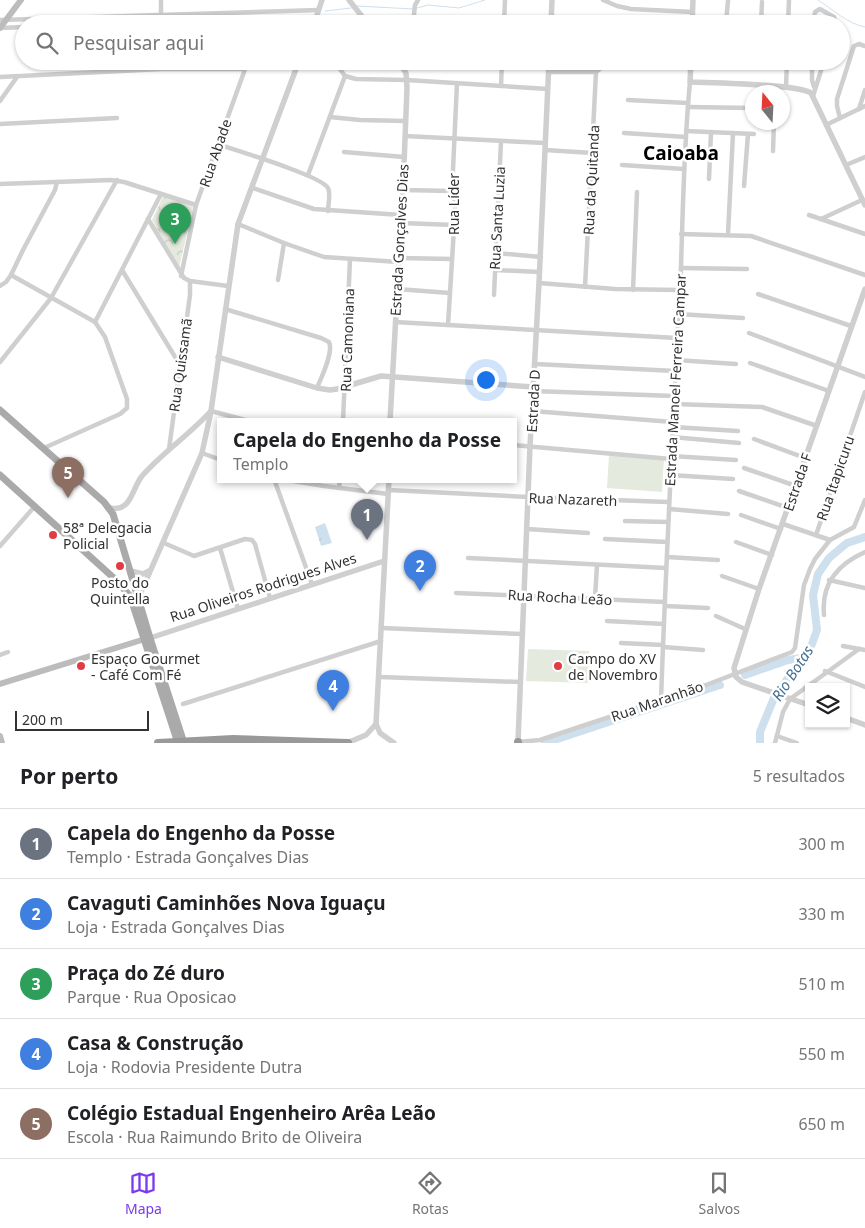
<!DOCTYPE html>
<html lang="pt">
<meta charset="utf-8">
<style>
:root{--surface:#fff;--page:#f6f6f6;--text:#202124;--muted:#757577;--line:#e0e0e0;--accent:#7c3aed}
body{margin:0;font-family:"Noto Sans",sans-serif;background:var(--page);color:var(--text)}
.controls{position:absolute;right:15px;bottom:15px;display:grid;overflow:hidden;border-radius:0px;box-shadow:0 1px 4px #0004}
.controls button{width:45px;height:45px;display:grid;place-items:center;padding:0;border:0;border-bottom:1px solid var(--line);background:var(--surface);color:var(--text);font:25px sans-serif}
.compass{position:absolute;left:745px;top:85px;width:45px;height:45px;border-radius:50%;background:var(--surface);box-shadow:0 1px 4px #0004;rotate:342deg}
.scale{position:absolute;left:15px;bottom:12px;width:134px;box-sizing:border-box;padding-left:5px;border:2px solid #323232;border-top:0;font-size:14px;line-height:18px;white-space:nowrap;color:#323232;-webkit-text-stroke:4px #fff;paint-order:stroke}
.you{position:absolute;left:485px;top:379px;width:18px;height:18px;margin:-12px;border:4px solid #fff;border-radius:50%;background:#1a73e8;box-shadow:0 0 0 8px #1a73e833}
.badge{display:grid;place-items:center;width:32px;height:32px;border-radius:50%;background:var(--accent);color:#fff;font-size:16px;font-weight:700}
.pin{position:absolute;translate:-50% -41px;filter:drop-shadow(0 1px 2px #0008)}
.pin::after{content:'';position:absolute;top:26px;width:18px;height:15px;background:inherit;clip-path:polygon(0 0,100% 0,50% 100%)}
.popup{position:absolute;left:217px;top:418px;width:300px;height:65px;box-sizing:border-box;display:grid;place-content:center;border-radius:0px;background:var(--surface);filter:drop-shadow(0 1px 4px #0005);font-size:16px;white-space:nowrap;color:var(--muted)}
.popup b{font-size:19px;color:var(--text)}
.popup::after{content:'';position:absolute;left:50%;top:100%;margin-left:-10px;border:10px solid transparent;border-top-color:var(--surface)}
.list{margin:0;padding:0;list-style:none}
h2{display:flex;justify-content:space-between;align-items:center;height:65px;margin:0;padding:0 20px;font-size:21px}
h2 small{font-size:16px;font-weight:400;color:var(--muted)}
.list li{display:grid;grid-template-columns:32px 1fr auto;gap:15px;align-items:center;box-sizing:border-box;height:70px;padding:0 20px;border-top:1px solid var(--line)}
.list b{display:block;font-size:19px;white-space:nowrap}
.list p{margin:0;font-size:16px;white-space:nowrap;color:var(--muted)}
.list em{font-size:16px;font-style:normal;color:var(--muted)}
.icon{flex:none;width:28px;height:28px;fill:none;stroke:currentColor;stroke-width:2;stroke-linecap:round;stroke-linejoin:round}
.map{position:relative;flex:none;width:865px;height:743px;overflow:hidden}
.search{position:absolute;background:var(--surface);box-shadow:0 1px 4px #0004;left:15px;right:15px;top:15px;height:55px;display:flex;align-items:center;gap:12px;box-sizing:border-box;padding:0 18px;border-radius:28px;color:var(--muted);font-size:19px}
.sheet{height:415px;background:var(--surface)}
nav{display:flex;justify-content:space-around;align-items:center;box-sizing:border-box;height:70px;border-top:1px solid var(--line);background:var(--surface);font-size:14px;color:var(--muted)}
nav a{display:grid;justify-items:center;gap:2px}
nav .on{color:var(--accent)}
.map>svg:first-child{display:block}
.forest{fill:url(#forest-crowns)}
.pitch{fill:#e4ebde}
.water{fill:url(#water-ripples)}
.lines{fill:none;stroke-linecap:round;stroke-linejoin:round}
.stream{stroke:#cee0ed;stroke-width:1}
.river{stroke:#cee0ed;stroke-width:8}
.minor{stroke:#cfcfcf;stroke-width:4.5}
.tertiary{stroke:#cfcfcf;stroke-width:5.5}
.secondary{stroke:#bcbcbc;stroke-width:6}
.primary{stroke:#aaa;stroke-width:7}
.motorway{stroke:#999;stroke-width:8}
.poi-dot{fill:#e13c42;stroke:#fff;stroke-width:2}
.labels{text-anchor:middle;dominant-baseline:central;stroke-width:5;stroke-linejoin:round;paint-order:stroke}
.street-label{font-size:14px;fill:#323232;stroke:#fff}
.poi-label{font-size:14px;fill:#323232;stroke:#fff;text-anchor:start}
.water-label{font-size:15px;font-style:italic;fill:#417093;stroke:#fff}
.district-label{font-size:19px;font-weight:bold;fill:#000;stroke:#fff}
</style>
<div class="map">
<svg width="865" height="743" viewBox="0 0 865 743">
<defs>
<pattern id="forest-crowns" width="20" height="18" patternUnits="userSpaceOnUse" patternTransform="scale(1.25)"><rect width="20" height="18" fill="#e4ebde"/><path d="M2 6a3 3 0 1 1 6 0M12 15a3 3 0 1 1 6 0" fill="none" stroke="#c4cabf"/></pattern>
<pattern id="water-ripples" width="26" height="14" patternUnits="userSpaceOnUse" patternTransform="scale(1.25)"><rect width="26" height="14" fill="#cee0ed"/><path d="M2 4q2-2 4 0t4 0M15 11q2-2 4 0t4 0" fill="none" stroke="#b1c1cc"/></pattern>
</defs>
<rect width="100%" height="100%" fill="#fff"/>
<path class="forest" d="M163,196L193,207L179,268L152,220Z"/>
<g class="pitch">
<path d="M609,455L664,459L662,492L607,488Z"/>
<path d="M528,649L589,651L588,683L526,681Z"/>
</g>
<path class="water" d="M325,523L332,543L321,546L315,527Z"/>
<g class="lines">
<g class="stream">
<path d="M818,0C832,9 848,24 865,27"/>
<path d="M357,6L413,9"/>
<path d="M417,8L428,5L459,8L485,0"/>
<path d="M325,11L351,8"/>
</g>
<g class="river">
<path d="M745,675L788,660L801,658"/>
<path d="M545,743L720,685"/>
<path d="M760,743V732L774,698L812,644L817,630L813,595L818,574L829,558L847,543L865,537"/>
</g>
<g class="minor">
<path d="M161,0V24"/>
<path d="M603,0L617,6L631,9L693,12"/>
<path d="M0,20L319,10"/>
<path d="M146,24L315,19"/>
<path d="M413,24L415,5L418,0"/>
<path d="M504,24L505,0"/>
<path d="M726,24L728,0"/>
<path d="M761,24L762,2"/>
<path d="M788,24L789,0"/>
<path d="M813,24L815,12L820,9L834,17L836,24"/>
<path d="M0,28L24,27"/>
<path d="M334,61L345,76L356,79L407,80L548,89"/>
<path d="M812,61V80L814,87"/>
<path d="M548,72H596L610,61"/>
<path d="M0,77L162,69H245"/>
<path d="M501,86L502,61"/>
<path d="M786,87L787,61"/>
<path d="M813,96L824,61"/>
<path d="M628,100L688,103"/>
<path d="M0,101L17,77"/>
<path d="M688,107L752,108"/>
<path d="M859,109L865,90"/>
<path d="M330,117L360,120L406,121"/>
<path d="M840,118L837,106V99L854,46L859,44L865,46"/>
<path d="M0,124L117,118"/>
<path d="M826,125L865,106"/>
<path d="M686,131L754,134"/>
<path d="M624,133L686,137"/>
<path d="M405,136L545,143"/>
<path d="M217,144C235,150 322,176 328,188C331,194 328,204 328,211"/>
<path d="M545,150L593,153"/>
<path d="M773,151L774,122"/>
<path d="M344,152L404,157"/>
<path d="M622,165L684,169"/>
<path d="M846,165L865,157"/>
<path d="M308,175L345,76"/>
<path d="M709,179L711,132"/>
<path d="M0,184L111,180L124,182L196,205"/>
<path d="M744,186L748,134"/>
<path d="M253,188L314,209L401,215"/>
<path d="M403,190L452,191"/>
<path d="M809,215L865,234"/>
<path d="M148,219L184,278L190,281L228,286"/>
<path d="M821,219L862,200"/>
<path d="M401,223L454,225"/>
<path d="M238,224L284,243L324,257L399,262"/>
<path d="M681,234L751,236L865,275"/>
<path d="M728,234L733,133"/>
<path d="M496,253L541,257"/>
<path d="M399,258L452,259"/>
<path d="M681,268L747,269"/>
<path d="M122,270L180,365"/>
<path d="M495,270L540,272"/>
<path d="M11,275L95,322L105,337L127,399V408L120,414L44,448"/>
<path d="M181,276L196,205L248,61"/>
<path d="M278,280L284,243"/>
<path d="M539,283L615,289L678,290"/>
<path d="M0,286L6,282L11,275L23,250L55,190L57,182"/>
<path d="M585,287L596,72"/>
<path d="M397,289L450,293"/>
<path d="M633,290L637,192"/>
<path d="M758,294L851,326"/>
<path d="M494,295L501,141"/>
<path d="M225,309L321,338L329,342C334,352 321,378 317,388"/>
<path d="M678,314L743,318"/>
<path d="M95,322L161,194"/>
<path d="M395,322L677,338"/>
<path d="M448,325L455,212V201L452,191L457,83"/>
<path d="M749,333L865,377"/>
<path d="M676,360L736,364"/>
<path d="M0,362L51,298L117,180"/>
<path d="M750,363L829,391"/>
<path d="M535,364L675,371"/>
<path d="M533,391L674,396"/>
<path d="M674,404L762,407L817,426"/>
<path d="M211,411L249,421"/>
<path d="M532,411L673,422"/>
<path d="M343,421L350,259"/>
<path d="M673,427L738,431"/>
<path d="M672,437L739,443"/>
<path d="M754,439L805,458"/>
<path d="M513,445L671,459"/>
<path d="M169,449L190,295V281"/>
<path d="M202,453L221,460"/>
<path d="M671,456L736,460"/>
<path d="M744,468L796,486"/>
<path d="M670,475L733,479"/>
<path d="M274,479L312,584"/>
<path d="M281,479L324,486L388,494"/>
<path d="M339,488L340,479"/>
<path d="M388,490L528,497L668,502"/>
<path d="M739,491L788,508"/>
<path d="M669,509L728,514"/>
<path d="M741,515L781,529"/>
<path d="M625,521L668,522"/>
<path d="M783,524L830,540"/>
<path d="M527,529L588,533"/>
<path d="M816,535L865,392"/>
<path d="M605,539L667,542"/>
<path d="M736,542L772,555"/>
<path d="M164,543L194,556L245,539L252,540L255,544L270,598"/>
<path d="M0,546L35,506"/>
<path d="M220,548L238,609"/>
<path d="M667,557L718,560"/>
<path d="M468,558L666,568"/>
<path d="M722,576L759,589"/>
<path d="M829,580L865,588"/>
<path d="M456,593L665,602"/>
<path d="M595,598L597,565"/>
<path d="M665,606L708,608"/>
<path d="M824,615C821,584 838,564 865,552"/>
<path d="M716,616L745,629"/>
<path d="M607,621L664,624"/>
<path d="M382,628L522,634"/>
<path d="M621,643L663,645"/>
<path d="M843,646L865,650"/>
<path d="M663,647L703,650"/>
<path d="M0,655L8,652"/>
<path d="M825,671L865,687"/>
<path d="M380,677L520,682"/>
<path d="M661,700C666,555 674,411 681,266C683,205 684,143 690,82"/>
<path d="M183,704L381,641"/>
<path d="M777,736L797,743"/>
<path d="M518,742L540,740L706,685L792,652L795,648L804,585L810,569L815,559L830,540L854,527L865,500"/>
<path d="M775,743L783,712L790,699L859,649"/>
</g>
<g class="tertiary">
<path d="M349,0L368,24"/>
<path d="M314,24L322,0"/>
<path d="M551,24L552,0"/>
<path d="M692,24L693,0"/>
<path d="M691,61L690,82C711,83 798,84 811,93L865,205"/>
<path d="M218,357L317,388L330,390L337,389L381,376L533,387"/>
<path d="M390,421L403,190L407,88L406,73L398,61"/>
<path d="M389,479L376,724L380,733L394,743"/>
<path d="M109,508C132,512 131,490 142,476C162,453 189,435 210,412"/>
<path d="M131,571L143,574L149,571"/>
<path d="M138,599L202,453L211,411L238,224L299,61"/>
<path d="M150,638L384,561"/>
<path d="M809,705L742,682L736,677L734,668L759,589L865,289"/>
<path d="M846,718L865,725"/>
<path d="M518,742L530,446L539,283L549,61"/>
<path d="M347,743L366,735L376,724"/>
</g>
<g class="secondary">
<path d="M0,28L21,0"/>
<path d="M0,684L145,639"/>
<path d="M0,736L2,743"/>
</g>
<g class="primary">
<path d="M0,410L104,502L113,514L150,638L184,743"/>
<path d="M0,475L116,580L130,596L178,743"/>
</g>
<g class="motorway">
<path d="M518,742V743"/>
<path d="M158,743L233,739L348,743"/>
</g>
</g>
<g class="poi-dot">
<circle cx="53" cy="535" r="5"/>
<circle cx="120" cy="566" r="5"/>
<circle cx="81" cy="666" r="5"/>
<circle cx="558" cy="666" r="5"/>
</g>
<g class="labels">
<g class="street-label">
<text transform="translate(215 153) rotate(-71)">Rua Abade</text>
<text transform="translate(591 180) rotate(-87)">Rua da Quitanda</text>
<text transform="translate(453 204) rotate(-90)">Rua Líder</text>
<text transform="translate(497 218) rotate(-87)">Rua Santa Luzia</text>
<text transform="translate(399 240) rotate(-87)">Estrada Gonçalves Dias</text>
<text transform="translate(347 340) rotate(-88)">Rua Camoniana</text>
<text transform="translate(180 365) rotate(-82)">Rua Quissamã</text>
<text transform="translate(675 380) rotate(-87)">Estrada Manoel Ferreira Campar</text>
<text transform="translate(533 401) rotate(-87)">Estrada D</text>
<text transform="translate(835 478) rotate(-71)">Rua Itapicuru</text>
<text transform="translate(797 482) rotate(-71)">Estrada F</text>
<text transform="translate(573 499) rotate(2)">Rua Nazareth</text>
<text transform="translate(263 587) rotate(-18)">Rua Oliveiros Rodrigues Alves</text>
<text transform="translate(560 597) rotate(3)">Rua Rocha Leão</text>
<text transform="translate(657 701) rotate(-19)">Rua Maranhão</text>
</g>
<g class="poi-label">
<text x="63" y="527">58ª Delegacia<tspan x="63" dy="16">Policial</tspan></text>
<text x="120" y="582" text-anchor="middle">Posto do<tspan x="120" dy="16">Quintella</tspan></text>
<text x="91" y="658">Espaço Gourmet<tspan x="91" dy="16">- Café Com Fé</tspan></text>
<text x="568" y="658">Campo do XV<tspan x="568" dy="16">de Novembro</tspan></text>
</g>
<g class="water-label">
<text transform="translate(792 673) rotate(-57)">Rio Botas</text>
</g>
<g class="district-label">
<text x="681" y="153">Caioaba</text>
</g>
</g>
</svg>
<div class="controls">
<button><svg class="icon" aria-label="layers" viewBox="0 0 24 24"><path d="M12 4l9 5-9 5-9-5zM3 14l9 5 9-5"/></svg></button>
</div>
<svg class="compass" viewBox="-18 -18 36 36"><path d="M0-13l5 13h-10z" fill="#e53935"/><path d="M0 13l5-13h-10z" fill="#757577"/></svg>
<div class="scale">200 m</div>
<div class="you"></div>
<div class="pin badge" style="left:367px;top:540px;background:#6b7280">1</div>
<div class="popup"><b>Capela do Engenho da Posse</b>Templo</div>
<div class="pin badge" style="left:420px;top:591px;background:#3f7fe0">2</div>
<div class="pin badge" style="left:175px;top:244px;background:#2e9e5b">3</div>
<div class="pin badge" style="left:333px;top:711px;background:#3f7fe0">4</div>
<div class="pin badge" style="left:68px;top:498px;background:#8d6e63">5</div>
<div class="search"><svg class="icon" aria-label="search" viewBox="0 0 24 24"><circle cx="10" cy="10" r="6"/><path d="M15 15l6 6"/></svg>Pesquisar aqui</div>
</div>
<section class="sheet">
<h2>Por perto<small>5 resultados</small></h2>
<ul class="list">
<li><span class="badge" style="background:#6b7280">1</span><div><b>Capela do Engenho da Posse</b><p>Templo · Estrada Gonçalves Dias</p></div><em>300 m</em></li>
<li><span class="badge" style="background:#3f7fe0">2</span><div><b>Cavaguti Caminhões Nova Iguaçu</b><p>Loja · Estrada Gonçalves Dias</p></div><em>330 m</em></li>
<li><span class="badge" style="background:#2e9e5b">3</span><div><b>Praça do Zé duro</b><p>Parque · Rua Oposicao</p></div><em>510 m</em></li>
<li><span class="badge" style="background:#3f7fe0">4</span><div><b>Casa &amp; Construção</b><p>Loja · Rodovia Presidente Dutra</p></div><em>550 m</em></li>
<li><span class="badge" style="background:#8d6e63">5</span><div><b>Colégio Estadual Engenheiro Arêa Leão</b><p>Escola · Rua Raimundo Brito de Oliveira</p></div><em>650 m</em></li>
</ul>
</section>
<nav>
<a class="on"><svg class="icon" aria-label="map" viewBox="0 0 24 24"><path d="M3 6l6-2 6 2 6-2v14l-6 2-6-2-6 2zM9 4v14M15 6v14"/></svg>Mapa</a>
<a><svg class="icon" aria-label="directions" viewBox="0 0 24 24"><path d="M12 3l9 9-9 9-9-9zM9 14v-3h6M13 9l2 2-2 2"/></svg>Rotas</a>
<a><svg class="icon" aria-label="saved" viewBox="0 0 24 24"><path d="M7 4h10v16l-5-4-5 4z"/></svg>Salvos</a>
</nav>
